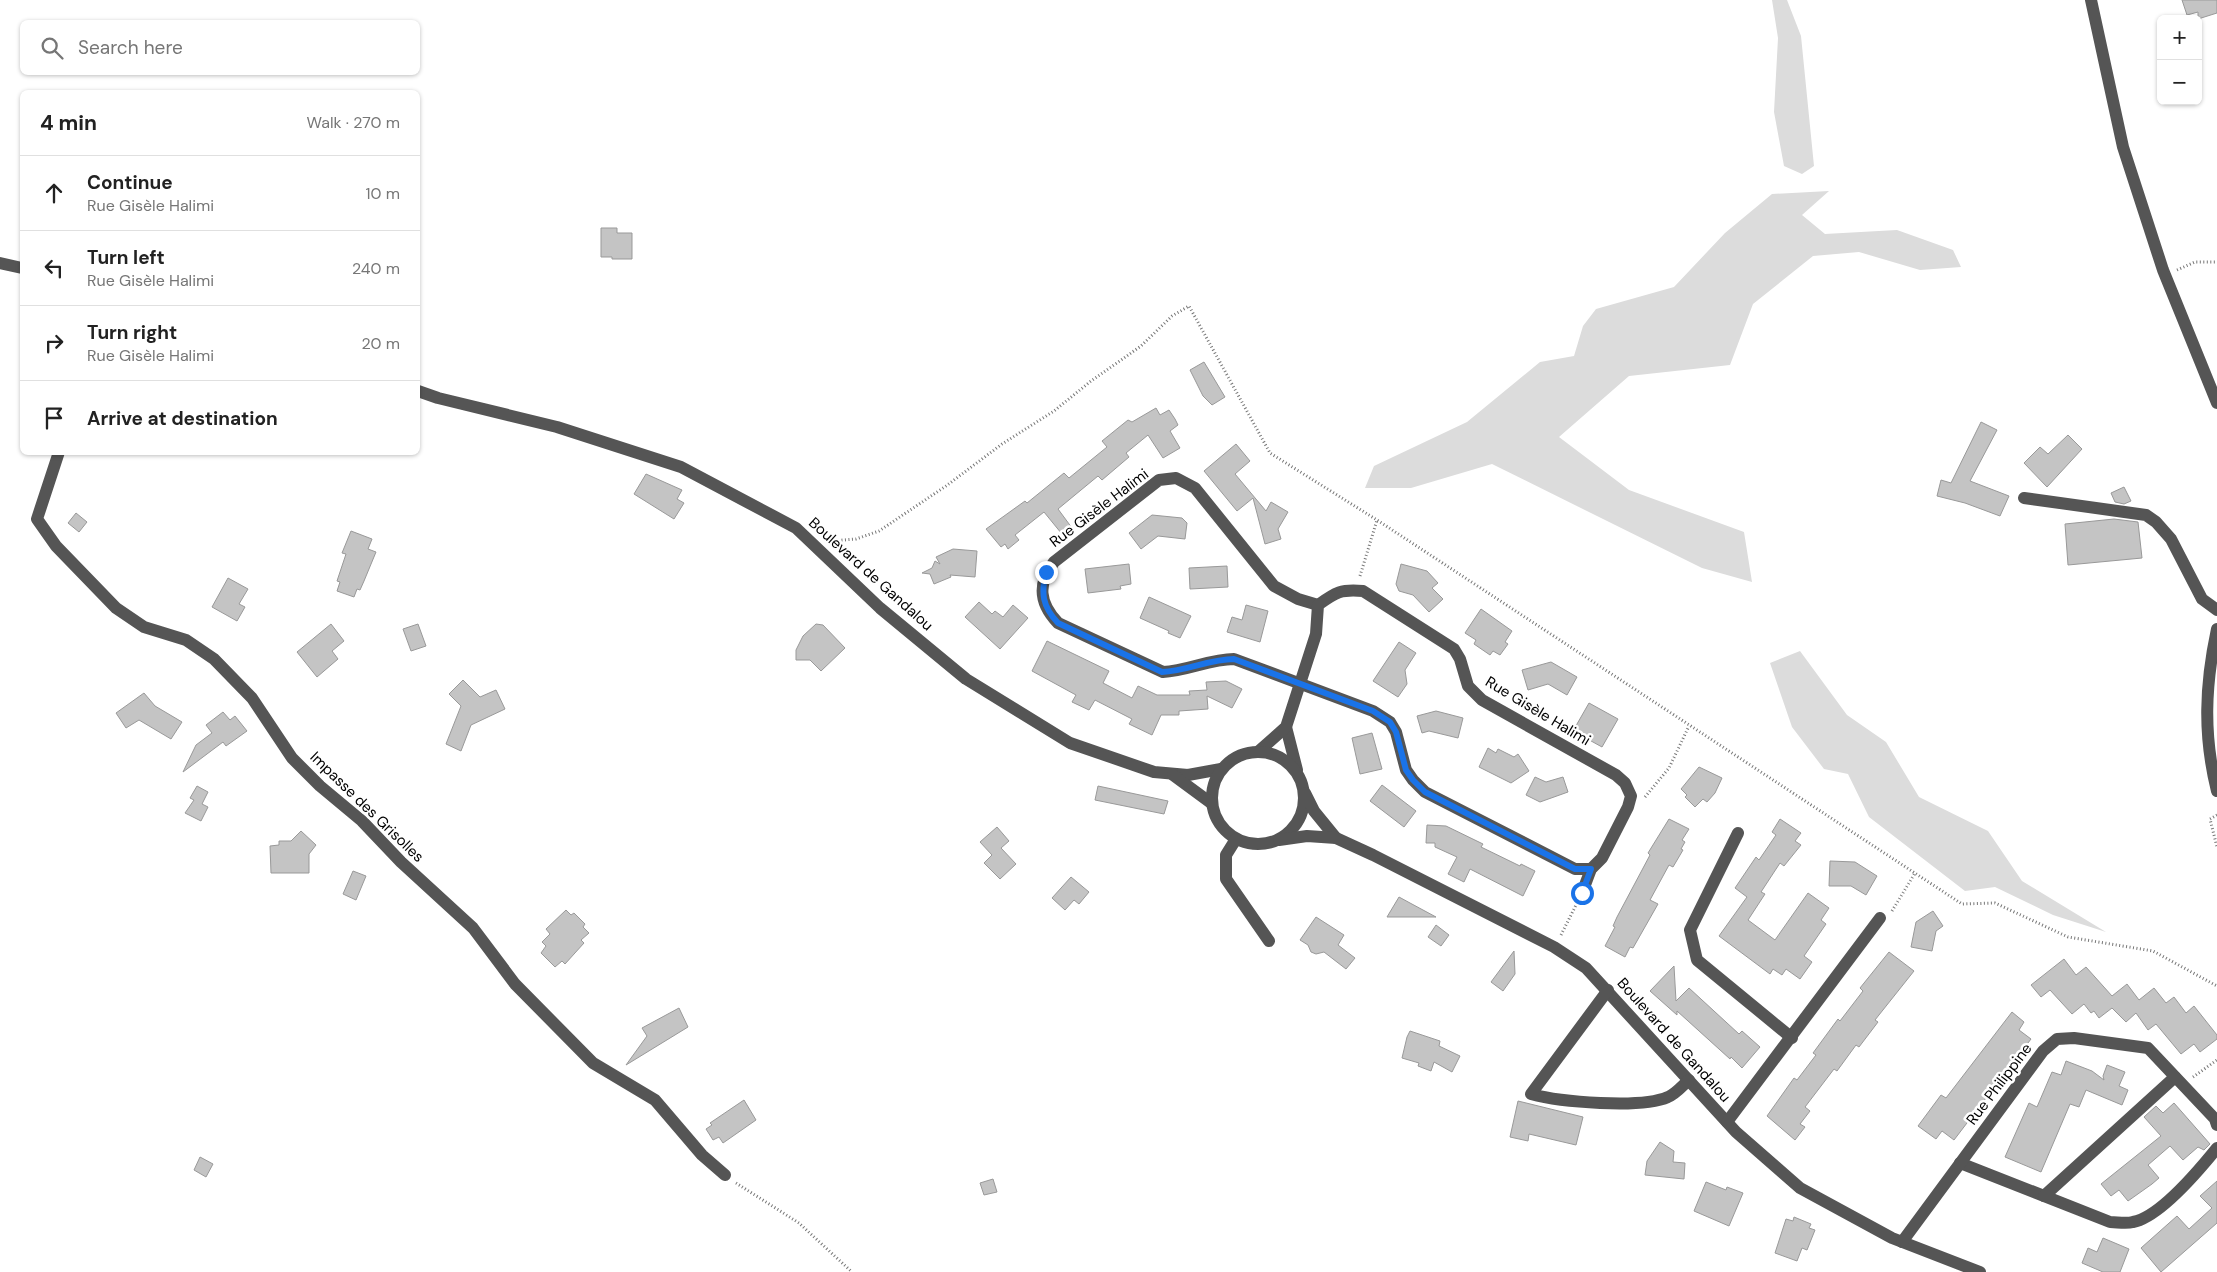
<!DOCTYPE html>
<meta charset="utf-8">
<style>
:root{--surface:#fff;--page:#f2f2f2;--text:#222;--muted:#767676;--line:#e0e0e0}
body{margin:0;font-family:"DM Sans",sans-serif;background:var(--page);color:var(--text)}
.controls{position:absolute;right:15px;top:15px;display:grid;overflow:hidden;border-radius:8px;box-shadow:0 1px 4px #0004}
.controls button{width:45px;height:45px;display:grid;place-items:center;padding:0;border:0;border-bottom:1px solid var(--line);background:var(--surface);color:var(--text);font:25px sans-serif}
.stop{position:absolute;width:15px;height:15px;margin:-11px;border:4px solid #1a73e8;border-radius:50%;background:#fff}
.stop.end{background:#1a73e8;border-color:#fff;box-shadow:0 1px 5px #0008}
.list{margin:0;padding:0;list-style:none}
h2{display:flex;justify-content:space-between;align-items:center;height:65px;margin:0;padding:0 20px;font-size:21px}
h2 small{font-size:16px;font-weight:400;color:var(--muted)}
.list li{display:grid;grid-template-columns:32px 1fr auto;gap:15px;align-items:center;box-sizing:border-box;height:75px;padding:0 20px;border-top:1px solid var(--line)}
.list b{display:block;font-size:19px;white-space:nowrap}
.list p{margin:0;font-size:16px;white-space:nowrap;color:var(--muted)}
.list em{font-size:16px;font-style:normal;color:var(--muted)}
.icon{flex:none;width:28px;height:28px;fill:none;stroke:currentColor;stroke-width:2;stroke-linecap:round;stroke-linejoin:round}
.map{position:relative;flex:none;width:2217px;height:1272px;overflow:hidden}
.search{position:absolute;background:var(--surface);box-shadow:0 1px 4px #0004;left:20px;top:20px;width:400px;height:55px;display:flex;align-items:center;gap:12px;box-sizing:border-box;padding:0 18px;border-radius:8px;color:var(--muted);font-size:19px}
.panel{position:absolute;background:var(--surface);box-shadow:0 1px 4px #0004;left:20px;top:90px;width:400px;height:365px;border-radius:8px}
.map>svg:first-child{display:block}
.green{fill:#dcdcdc}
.building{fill:#c4c4c4;stroke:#999}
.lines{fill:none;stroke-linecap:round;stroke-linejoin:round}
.path{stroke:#777;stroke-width:3;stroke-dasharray:1 2.5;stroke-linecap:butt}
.minor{stroke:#555;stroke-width:12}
.route{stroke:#1a73e8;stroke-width:6}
.labels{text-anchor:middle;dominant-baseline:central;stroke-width:5;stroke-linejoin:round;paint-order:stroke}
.street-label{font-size:15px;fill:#000;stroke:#fff}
</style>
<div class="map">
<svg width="2217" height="1272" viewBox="0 0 2217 1272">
<rect width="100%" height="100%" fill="#fff"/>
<g class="green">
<path d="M1772,0H1787L1801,36L1814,166L1802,174L1784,166L1774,112L1778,38Z"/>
<path d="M1829,191L1802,215L1825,234L1897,230L1953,250L1961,267L1920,270L1859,252L1813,256L1753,304L1730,365L1629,376L1559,437L1629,490L1744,532L1752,582L1702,568L1492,464L1411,488H1365L1374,466L1467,422L1540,362L1574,356L1583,326L1596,309L1674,287L1725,233L1772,194Z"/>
<path d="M1800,651L1847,715L1886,742L1919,797L1988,831L2022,881L2106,932L2053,915L1995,887L1965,891L1869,817L1848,774L1824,769L1792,727L1770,663Z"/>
</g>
<g class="building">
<path d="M2182,0H2217V13L2198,19V12L2187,15Z"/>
<path d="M601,228H617V233H632V259H612V257H601Z"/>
<path d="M1204,362L1225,397L1212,405L1203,396L1190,370Z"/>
<path d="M1156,408L1160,415L1169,410L1175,419L1178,425L1170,431L1180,448L1163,458L1148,435L1126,453L1129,457L1102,480L1098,476L1058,509L1075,532L1066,539L1044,512L1015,535L1019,540L1008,549L1005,544L1001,547L986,529L1025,501L1027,503L1064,473L1069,478L1107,447L1102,441L1128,420L1132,422Z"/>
<path d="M1981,422L1997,430L1970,481L2009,496L2000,516L1965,503L1937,496L1941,480L1951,483Z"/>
<path d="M2068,435L2082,449L2047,487L2024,463L2040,447L2048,454Z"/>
<path d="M1236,444L1250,461L1235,474L1266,511L1271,502L1288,512L1278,529L1281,539L1265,544L1253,498L1237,511L1204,471Z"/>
<path d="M646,474L682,490L677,499L684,503L674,519L634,494Z"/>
<path d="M2124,487L2131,501L2124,504L2115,502L2111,493Z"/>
<path d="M76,513L87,522L79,532L68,523Z"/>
<path d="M1152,515L1182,518L1187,523L1185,539L1158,536L1141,549L1129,533Z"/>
<path d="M2114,519L2138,522L2142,558L2068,565L2065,524Z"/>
<path d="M351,531L372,539L368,549L376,552L364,581L360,590L357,589L354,597L337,591L340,582L337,581L346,554L342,553Z"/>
<path d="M953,549L977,551L975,577L950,575L951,577L934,584L930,574L922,573L932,568L935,561L940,564L936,557Z"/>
<path d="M1129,564L1131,584L1120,586L1121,589L1088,593L1085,569Z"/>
<path d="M1401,564L1427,571L1438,583L1432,588L1443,599L1429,612L1413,595L1399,591L1396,584Z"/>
<path d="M1227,566L1228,587L1190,589L1189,568Z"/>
<path d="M228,578L248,589L239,604L245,607L237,621L212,607Z"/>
<path d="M1149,597L1191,616L1180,638L1168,633L1169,631L1140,618Z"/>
<path d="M979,602L992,614L995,611L1003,617L1013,605L1028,618L1000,649L965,617Z"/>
<path d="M1246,605L1268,611L1260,642L1227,632L1232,617L1242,620Z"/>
<path d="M1481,609L1512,631L1505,642L1508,644L1500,655L1493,651L1490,655L1474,644L1476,640L1465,633Z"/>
<path d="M331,624L344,641L332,651L338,659L317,677L297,652Z"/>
<path d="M418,624L426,646L411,651L403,629Z"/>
<path d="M816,624L823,625L845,648L821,671L810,660H796V650L803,636Z"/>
<path d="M1047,641L1109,671L1103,683L1132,698L1138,686L1157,695H1190L1189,691L1207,690L1206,682L1226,681L1242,689L1232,708L1207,696L1208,709L1179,711V715H1161L1152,735L1129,724L1132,719L1095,700L1089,710L1072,702L1076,695L1032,671Z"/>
<path d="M1399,642L1416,653L1405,670L1407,684L1398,697L1373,681Z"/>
<path d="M1551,662L1577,677L1567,695L1548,684L1528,690L1522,670Z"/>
<path d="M463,680L480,697L496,690L505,709L471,725L461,751L446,744L461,706L449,694Z"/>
<path d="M144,693L155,706L182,722L171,739L139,720L126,728L116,713Z"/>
<path d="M1589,703L1618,719L1602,747L1573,731Z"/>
<path d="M1436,711L1463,718L1458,738L1429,731L1422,733L1417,716Z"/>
<path d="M223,712L230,720L235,716L247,731L226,746L223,742L183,772L196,745L212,733L206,725Z"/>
<path d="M1372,733L1382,769L1360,774L1352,738Z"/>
<path d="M1488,748L1496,753L1498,749L1514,757L1518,754L1529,771L1511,783L1479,767Z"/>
<path d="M1699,767L1722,778L1715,793L1707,802L1703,799L1695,807L1685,797L1687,795L1681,789Z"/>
<path d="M1535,777L1546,782L1563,777L1568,792L1540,802L1526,795Z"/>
<path d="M1382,785L1416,811L1404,827L1370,801Z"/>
<path d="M197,786L208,792L202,804L208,807L201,821L185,813L194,800L190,798Z"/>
<path d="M1098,786L1168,801L1164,814L1095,800Z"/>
<path d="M1669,819L1689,829L1682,840L1685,842L1681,849L1683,850L1673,867L1669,865L1650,900L1658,904L1633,948L1630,947L1625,957L1605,946L1615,927L1613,926L1617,917L1650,855L1648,853Z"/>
<path d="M1780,819L1801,833L1795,841L1801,845L1784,866L1780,863L1761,892L1765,894L1748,920L1775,940L1808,893L1829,908L1821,920L1826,924L1804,956L1812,962L1800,979L1786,969L1782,975L1773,969L1770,974L1719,936L1747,897L1735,888L1756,857L1759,860L1776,835L1772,832Z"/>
<path d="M1427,825L1446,826L1483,844L1481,847L1520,866L1521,864L1535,871L1523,896L1470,869L1464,882L1448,874L1457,857L1435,847V843H1426Z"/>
<path d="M997,827L1009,841L1001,848L1016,864L1000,879L984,863L992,855L980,842Z"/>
<path d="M301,831L316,845L309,854V873H271L270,846L279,845V841H291Z"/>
<path d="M1830,861L1855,862L1877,876L1866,895L1851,886H1829Z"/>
<path d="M353,871L366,876L356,900L343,894Z"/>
<path d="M1071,877L1089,892L1079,904L1074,900L1065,910L1052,898Z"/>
<path d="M1399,897L1410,903L1436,917H1387Z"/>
<path d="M566,910L571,915L574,913L585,924L583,927L589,933L581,940L584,943L565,964L562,961L555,967L541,953L546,946L542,942L550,934L546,929Z"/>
<path d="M1933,911L1943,926L1936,931L1932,951L1911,947L1916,922Z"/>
<path d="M1316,917L1344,935L1338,945L1355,958L1346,969L1324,952L1316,954L1311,952L1308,945L1300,940Z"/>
<path d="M1436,925L1449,935L1441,946L1428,937Z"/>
<path d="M1514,951L1515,974L1503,991L1491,982Z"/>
<path d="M1889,952L1914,971L1875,1020L1878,1022L1859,1047L1856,1045L1837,1071L1834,1069L1805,1107L1810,1111L1800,1124L1805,1127L1795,1140L1767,1116L1794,1078L1797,1080L1816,1055L1813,1053L1838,1019L1840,1021L1863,991L1860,988Z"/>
<path d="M2064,959L2076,975L2086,967L2112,996L2127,984L2139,1000L2154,988L2166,1003L2174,997L2186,1013L2194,1006L2217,1035V1039L2200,1052L2194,1044L2181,1054L2156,1024L2148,1030L2136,1013L2126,1022L2112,1008L2099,1018L2094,1011L2091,1013L2084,1004L2072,1014L2050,990L2041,997L2031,985Z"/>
<path d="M1674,966L1676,1001L1689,988L1739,1034L1742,1031L1760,1047L1742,1068L1731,1057L1730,1059L1677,1011V1015L1650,991Z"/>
<path d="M679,1008L688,1027L626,1065L647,1036L642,1028Z"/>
<path d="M2012,1012L2024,1022L2019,1030L2031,1039L1954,1140L1942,1131L1936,1139L1918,1126L1941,1095L1946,1098Z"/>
<path d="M1410,1031L1440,1041L1439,1046L1460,1056L1452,1072L1434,1062L1431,1071L1418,1066L1419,1063L1402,1058L1407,1037Z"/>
<path d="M2066,1061L2092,1071L2104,1080L2103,1076L2107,1065L2125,1072L2119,1086L2128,1090L2122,1105L2086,1090L2079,1107L2070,1104L2041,1172L2005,1157L2029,1103L2037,1107L2052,1072L2061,1075Z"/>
<path d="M744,1100L756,1120L723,1143L719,1137L713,1140L706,1129L712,1125L710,1123Z"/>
<path d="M1518,1101L1583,1117L1576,1145L1529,1134L1528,1141L1510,1137Z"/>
<path d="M2174,1103L2210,1144L2204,1150L2198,1147L2183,1160L2170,1146L2148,1165L2159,1178L2152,1184L2128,1201L2119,1190L2111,1196L2101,1184L2161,1136L2144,1117L2156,1106L2163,1113Z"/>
<path d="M1660,1142L1674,1151L1673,1162L1685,1163L1684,1179L1645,1175L1647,1161Z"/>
<path d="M200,1157L213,1164L206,1177L194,1170Z"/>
<path d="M993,1179L997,1192L984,1195L980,1183Z"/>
<path d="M2217,1181V1223L2161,1272L2141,1248L2177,1216L2189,1229L2212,1208L2200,1196Z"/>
<path d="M1706,1182L1726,1190L1727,1187L1743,1193L1729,1226L1694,1211Z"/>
<path d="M1794,1217L1811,1224L1809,1228L1815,1230L1807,1250L1802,1248L1797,1261L1775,1253L1786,1219L1793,1221Z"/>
<path d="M2103,1238L2129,1249L2120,1272H2103L2082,1263L2088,1248L2097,1252Z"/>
</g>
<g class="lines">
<g class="path">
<path d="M2177,270L2195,262H2217"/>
<path d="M831,541L856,539L879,531L946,486L1002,444L1054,411L1091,381L1141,346L1172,316L1189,306L1270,453L1377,520L1962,904L1995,903L2068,937L2153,951L2217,986"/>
<path d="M1360,576L1377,520"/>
<path d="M1645,797L1669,768L1689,726"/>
<path d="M2217,815L2210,819L2217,847"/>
<path d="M1892,911L1915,873"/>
<path d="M1561,935L1576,905"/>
<path d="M2193,1077L2217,1060"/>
<path d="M736,1183L799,1223L852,1272"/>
</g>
<g class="minor">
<path d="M2091,0L2123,147L2163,270L2217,403"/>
<path d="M0,263L22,268"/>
<path d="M418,391L438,398L557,427L681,467L796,528L880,608L966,679L1070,743L1154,772L1188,775L1221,769"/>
<path d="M59,452L37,519L56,546L116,608L144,627L186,640L214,659L252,698L292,758L320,786L362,821L401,862L473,928L515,984L593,1063L655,1100L702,1155L725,1175"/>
<path d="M2024,498L2146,515L2156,522L2171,539L2202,599L2217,610"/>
<path d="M1318,605L1298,599L1274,586L1195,488L1176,478L1159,480L1054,562C1037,584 1039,603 1058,623L1163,672C1187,671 1210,659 1234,659L1373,711L1390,722L1396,732L1406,770L1413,780L1425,792L1575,869H1591"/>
<path d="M2217,629C2205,685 2203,735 2217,791"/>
<path d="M1286,727L1297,770"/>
<path d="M1259,751L1286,727L1316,634L1318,605C1336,592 1341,589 1363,591L1454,649L1460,659L1468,686L1482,700L1616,775L1625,783L1631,796L1628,807L1602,858L1591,869L1582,893"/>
<circle cx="1258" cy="798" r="46"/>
<path d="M1173,775L1211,803"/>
<path d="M1305,793L1314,811L1336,838"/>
<path d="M1738,833L1690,930L1697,960L1792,1038"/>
<path d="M1236,839L1226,855V879L1269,941"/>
<path d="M1279,840L1307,836L1336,838L1373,855L1554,947L1586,968L1736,1132L1800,1188L1892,1238L1980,1272"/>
<path d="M1608,990L1531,1094C1560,1102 1641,1109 1668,1097C1676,1094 1683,1085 1689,1080"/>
<path d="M1727,1122L1880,918"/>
<path d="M1960,1163L2110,1222C2117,1222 2126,1224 2133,1222C2160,1217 2200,1169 2217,1148"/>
<path d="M2044,1196L2175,1077"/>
<path d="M1902,1242L2043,1051L2057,1039L2074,1038L2148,1048L2215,1119L2217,1125"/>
</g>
</g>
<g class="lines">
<path class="route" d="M1046,572C1041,593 1042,606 1058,623L1162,672C1187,671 1210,659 1234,659L1373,711L1390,722L1396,732L1406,770L1413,780L1425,792L1575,869H1591L1582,893"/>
</g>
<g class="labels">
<g class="street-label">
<text transform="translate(1099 508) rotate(-37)">Rue Gisèle Halimi</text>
<text transform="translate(871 574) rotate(42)">Boulevard de Gandalou</text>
<text transform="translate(1538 711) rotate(31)">Rue Gisèle Halimi</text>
<text transform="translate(367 807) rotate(44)">Impasse des Grisolles</text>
<text transform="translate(1674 1040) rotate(48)">Boulevard de Gandalou</text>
<text transform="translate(1999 1084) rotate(-53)">Rue Philippine</text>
</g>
</g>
</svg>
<div class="controls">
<button>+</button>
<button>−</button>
</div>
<div class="stop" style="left:1582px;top:893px"></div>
<div class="stop end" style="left:1046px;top:572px"></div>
<div class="search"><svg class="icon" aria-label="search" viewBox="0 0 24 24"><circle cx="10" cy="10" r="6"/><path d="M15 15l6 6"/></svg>Search here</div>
<section class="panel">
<h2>4 min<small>Walk · 270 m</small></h2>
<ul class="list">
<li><svg class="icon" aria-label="ahead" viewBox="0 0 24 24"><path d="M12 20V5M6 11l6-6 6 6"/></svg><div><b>Continue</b><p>Rue Gisèle Halimi</p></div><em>10 m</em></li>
<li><svg class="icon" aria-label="left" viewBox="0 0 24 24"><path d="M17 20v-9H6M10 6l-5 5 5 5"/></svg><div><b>Turn left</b><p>Rue Gisèle Halimi</p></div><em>240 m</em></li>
<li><svg class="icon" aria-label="right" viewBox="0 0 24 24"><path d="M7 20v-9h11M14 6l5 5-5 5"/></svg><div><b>Turn right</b><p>Rue Gisèle Halimi</p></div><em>20 m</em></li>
<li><svg class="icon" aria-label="arrive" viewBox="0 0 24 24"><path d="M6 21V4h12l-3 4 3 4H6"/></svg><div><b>Arrive at destination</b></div></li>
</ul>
</section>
</div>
